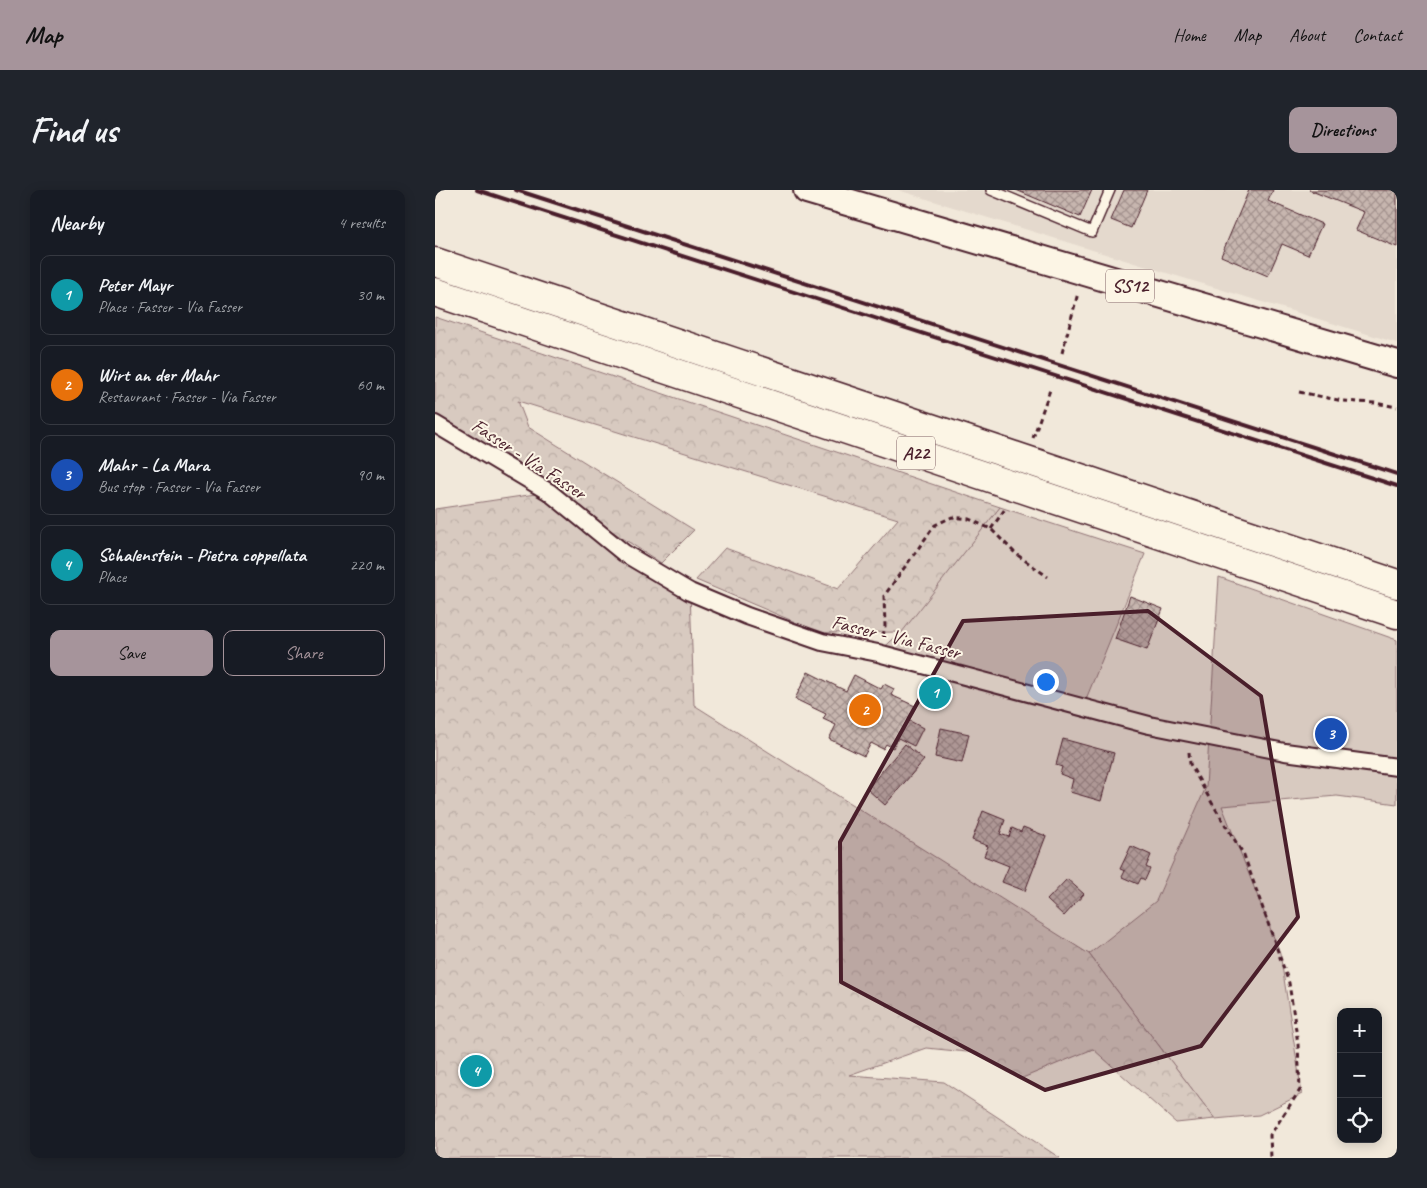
<!DOCTYPE html>
<meta charset="utf-8">
<style>
:root{--surface:#171b24;--page:#20242c;--text:#f1f3f6;--muted:#9ea1a6;--line:#363941;--accent:#a6949b}
body{margin:0;font-family:Caveat,sans-serif;background:var(--page);color:var(--text)}
.controls{position:absolute;right:15px;bottom:15px;display:grid;overflow:hidden;border-radius:10px;box-shadow:0 2px 12px #0003}
.controls button{width:45px;height:45px;display:grid;place-items:center;padding:0;border:0;border-bottom:1px solid var(--line);background:var(--surface);color:var(--text);font:25px sans-serif}
.you{position:absolute;left:610px;top:491px;width:18px;height:18px;margin:-12px;border:4px solid #fff;border-radius:50%;background:#1a73e8;box-shadow:0 0 0 8px #1a73e833}
.badge{display:grid;place-items:center;width:32px;height:32px;border-radius:50%;background:var(--accent);color:#fff;font-size:16px;font-weight:700}
.pin{position:absolute;translate:-50% -50%;border:2px solid #fff;box-shadow:0 1px 5px #0006}
.list{margin:0;padding:0;list-style:none}
h2{display:flex;justify-content:space-between;align-items:center;height:65px;margin:0;padding:0 20px;font-size:21px}
h2 small{font-size:16px;font-weight:400;color:var(--muted)}
.list li{display:grid;grid-template-columns:32px 1fr auto;gap:15px;align-items:center;box-sizing:border-box;height:80px;margin:0 10px 10px;padding:0 10px;border:1px solid var(--line);border-radius:10px}
.list b{display:block;font-size:19px;white-space:nowrap}
.list p{margin:0;font-size:16px;white-space:nowrap;color:var(--muted)}
.list em{font-size:16px;font-style:normal;color:var(--muted)}
.actions{display:flex;gap:10px;padding:15px 20px}
.actions a{flex:1;padding:11px 0;border:1px solid var(--accent);border-radius:10px;text-align:center;font-size:18px;color:var(--accent)}
.actions .main{background:var(--accent);color:#111}
.icon{flex:none;width:28px;height:28px;fill:none;stroke:currentColor;stroke-width:2;stroke-linecap:round;stroke-linejoin:round}
.map{position:relative;flex:none;width:962px;height:968px;overflow:hidden;border-radius:10px}
header{display:flex;align-items:center;gap:30px;box-sizing:border-box;height:70px;padding:0 25px;background:var(--accent);color:#111}
header strong{font-size:24px}
nav{display:flex;gap:28px;margin-inline-start:auto;font-size:18px}
.intro{display:flex;align-items:center;justify-content:space-between;box-sizing:border-box;height:120px;padding:0 30px}
h1{margin:0;font-size:35px}
.button{padding:12px 22px;border-radius:10px;background:var(--accent);color:#111;font-size:18px;font-weight:700}
main{display:flex;gap:30px;padding:0 30px}
aside{flex:1;background:var(--surface);border-radius:10px;box-shadow:0 2px 12px #0003}
.map>svg:first-child{display:block}
.built{fill:#e4d9cd}
.green{fill:#d8cac0;stroke:#917476}
.forest{fill:url(#forest-crowns);stroke:#917476}
.building{fill:url(#building-cross-hatch);stroke:#4a1f2b}
.lines{fill:none;stroke-linecap:round;stroke-linejoin:round}
.service-casing{stroke:#4a1f2b;stroke-width:12}
.minor-casing{stroke:#4a1f2b;stroke-width:20}
.primary-casing{stroke:#4a1f2b;stroke-width:30}
.motorway-casing{stroke:#4a1f2b;stroke-width:31}
.path{stroke:#4a1f2b;stroke-width:3;stroke-dasharray:5 4;stroke-linecap:butt}
.service{stroke:#fcf5e5;stroke-width:9}
.minor{stroke:#fcf5e5;stroke-width:16}
.primary{stroke:#fcf5e5;stroke-width:26}
.motorway{stroke:#fcf5e5;stroke-width:28}
.rail{stroke:#4a1f2b;stroke-width:4}
.marked{fill:#4a1f2b;fill-opacity:0.2;stroke:#4a1f2b;stroke-width:4;stroke-linejoin:round}
.labels{text-anchor:middle;dominant-baseline:central;stroke-width:4;stroke-linejoin:round;paint-order:stroke}
.shield{fill:#fcf5e5;stroke:#7f5f63;stroke-width:1}
.shield-label{font-size:19px;font-weight:bold;fill:#4a1f2b}
.street-label{font-size:20px;fill:#4a1f2b;stroke:#fcf5e5}
</style>
<header>
<strong>Map</strong>
<nav><a>Home</a><a>Map</a><a>About</a><a>Contact</a></nav>
</header>
<div class="intro"><h1>Find us</h1><a class="button">Directions</a></div>
<main>
<aside>
<h2>Nearby<small>4 results</small></h2>
<ul class="list">
<li><span class="badge" style="background:#0f9aa8">1</span><div><b>Peter Mayr</b><p>Place · Fasser - Via Fasser</p></div><em>30 m</em></li>
<li><span class="badge" style="background:#e8710a">2</span><div><b>Wirt an der Mahr</b><p>Restaurant · Fasser - Via Fasser</p></div><em>60 m</em></li>
<li><span class="badge" style="background:#1a4fb4">3</span><div><b>Mahr - La Mara</b><p>Bus stop · Fasser - Via Fasser</p></div><em>90 m</em></li>
<li><span class="badge" style="background:#0f9aa8">4</span><div><b>Schalenstein - Pietra coppellata</b><p>Place</p></div><em>220 m</em></li>
</ul>
<div class="actions"><a class="main">Save</a><a>Share</a></div>
</aside>
<div class="map">
<svg width="962" height="968" viewBox="0 0 962 968">
<defs>
<pattern id="forest-crowns" width="20" height="18" patternUnits="userSpaceOnUse" patternTransform="scale(1.25)"><rect width="20" height="18" fill="#d8cac0"/><path d="M2 6a3 3 0 1 1 6 0M12 15a3 3 0 1 1 6 0" fill="none" stroke="#bbada5"/></pattern>
<pattern id="building-cross-hatch" width="8" height="8" patternUnits="userSpaceOnUse" patternTransform="scale(1.25)"><rect width="8" height="8" fill="#c7b6af"/><path d="M0 0l8 8M0 8l8-8" fill="none" stroke="#a4938f"/></pattern>
</defs>
<rect width="100%" height="100%" fill="#f1e8da"/>
<filter id="ink" filterUnits="userSpaceOnUse"><feTurbulence type="fractalNoise" baseFrequency=".02" numOctaves="2"/><feDisplacementMap in="SourceGraphic" scale="10" xChannelSelector="R" yChannelSelector="G"/><feConvolveMatrix kernelMatrix="1 2 1 2 8 2 1 2 1" color-interpolation-filters="sRGB"/></filter>
<g filter="url(#ink)">
<path class="built" d="M463,0H962V153L722,80Z"/>
<g class="green">
<path d="M565,317L710,364L649,514L443,463L467,441Z"/>
<path d="M784,387L962,450V614L902,606L787,616L845,763L867,904L824,925L780,929L654,764L721,711L771,597Z"/>
</g>
<g class="forest">
<path d="M0,127L565,317L467,442L386,443L261,390L290,358L403,399L463,329L83,211L93,237L259,340L226,373L115,301L0,234Z"/>
<path d="M114,302L255,402L259,515L654,764L780,929L741,933L658,859L585,889L542,863L491,858L414,885L509,892L625,968H0V319Z"/>
</g>
<g class="building">
<path d="M581,0H657L645,27Z"/>
<path d="M689,0H712L696,38L676,30Z"/>
<path d="M814,0H838L833,11L887,34L873,65L847,54L833,86L786,66Z"/>
<path d="M874,0H962V57L921,40L929,22Z"/>
<path d="M695,406L728,419L712,460L680,449Z"/>
<path d="M373,482L411,501L419,485L446,499L449,494L459,499L456,505L480,516L473,530L488,538L479,556L463,548L458,558L451,554L448,559L436,553L429,566L394,549L401,535L388,529L391,524L360,509Z"/>
<path d="M506,538L534,544L527,573L500,567Z"/>
<path d="M628,549L679,563L666,611L635,602L638,589L625,584L627,577L621,575Z"/>
<path d="M470,554L489,570L450,615L432,599Z"/>
<path d="M548,621L570,630L565,644L574,647L577,638L586,642L588,637L611,646L590,701L567,692L574,676L549,666L553,656L537,650Z"/>
<path d="M696,656L716,665L711,677L715,679L710,690L706,688L703,694L687,687L690,681L685,679Z"/>
<path d="M632,689L649,704L629,726L612,710Z"/>
</g>
<g class="lines">
<g class="service-casing">
<path id="service" d="M556,0L657,42L675,0"/>
</g>
<g class="minor-casing">
<path id="minor" d="M0,234L114,302L189,363L255,402L312,426L387,452L443,463L714,535L850,562L962,577"/>
</g>
<g class="primary-casing">
<path id="primary" d="M372,0L962,174"/>
</g>
<g class="motorway-casing">
<g id="motorway">
<path d="M0,72L962,394"/>
<path d="M0,102L962,424"/>
</g>
</g>
<g class="path">
<path d="M627,163L643,103"/>
<path d="M864,202L908,211L940,213L962,217"/>
<path d="M598,248L616,197"/>
<path d="M556,339L570,319"/>
<path d="M448,446L450,436L449,406L500,335L517,327L534,329L556,339L581,364L613,387"/>
<path d="M754,562L755,574L777,613L809,665L854,793L863,854L865,900L835,945L836,968"/>
</g>
<use href="#service" class="service"/>
<use href="#minor" class="minor"/>
<use href="#primary" class="primary"/>
<use href="#motorway" class="motorway"/>
<g class="rail">
<path d="M42,0L962,296"/>
<path d="M81,0L962,284"/>
</g>
</g>
</g>
<path class="marked" d="M713,421L826,506L863,727L766,856L610,900L406,792L405,652L528,431Z"/>
<g class="labels">
<g class="shield">
<rect x="671" y="79.5" width="48" height="33" rx="4"/>
<rect x="462" y="246.5" width="38" height="33" rx="4"/>
</g>
<g class="shield-label">
<text x="695" y="96">SS12</text>
<text x="481" y="263">A22</text>
</g>
<g class="street-label">
<text transform="translate(94 269) rotate(33)">Fasser - Via Fasser</text>
<text transform="translate(461 447) rotate(14)">Fasser - Via Fasser</text>
</g>
</g>
</svg>
<div class="controls">
<button>+</button>
<button>−</button>
<button><svg class="icon" aria-label="locate" viewBox="0 0 24 24"><circle cx="12" cy="12" r="6"/><path d="M12 2v4M12 18v4M2 12h4M18 12h4"/></svg></button>
</div>
<div class="you"></div>
<div class="pin badge" style="left:500px;top:503px;background:#0f9aa8">1</div>
<div class="pin badge" style="left:430px;top:520px;background:#e8710a">2</div>
<div class="pin badge" style="left:896px;top:544px;background:#1a4fb4">3</div>
<div class="pin badge" style="left:41px;top:881px;background:#0f9aa8">4</div>
</div>
</main>
